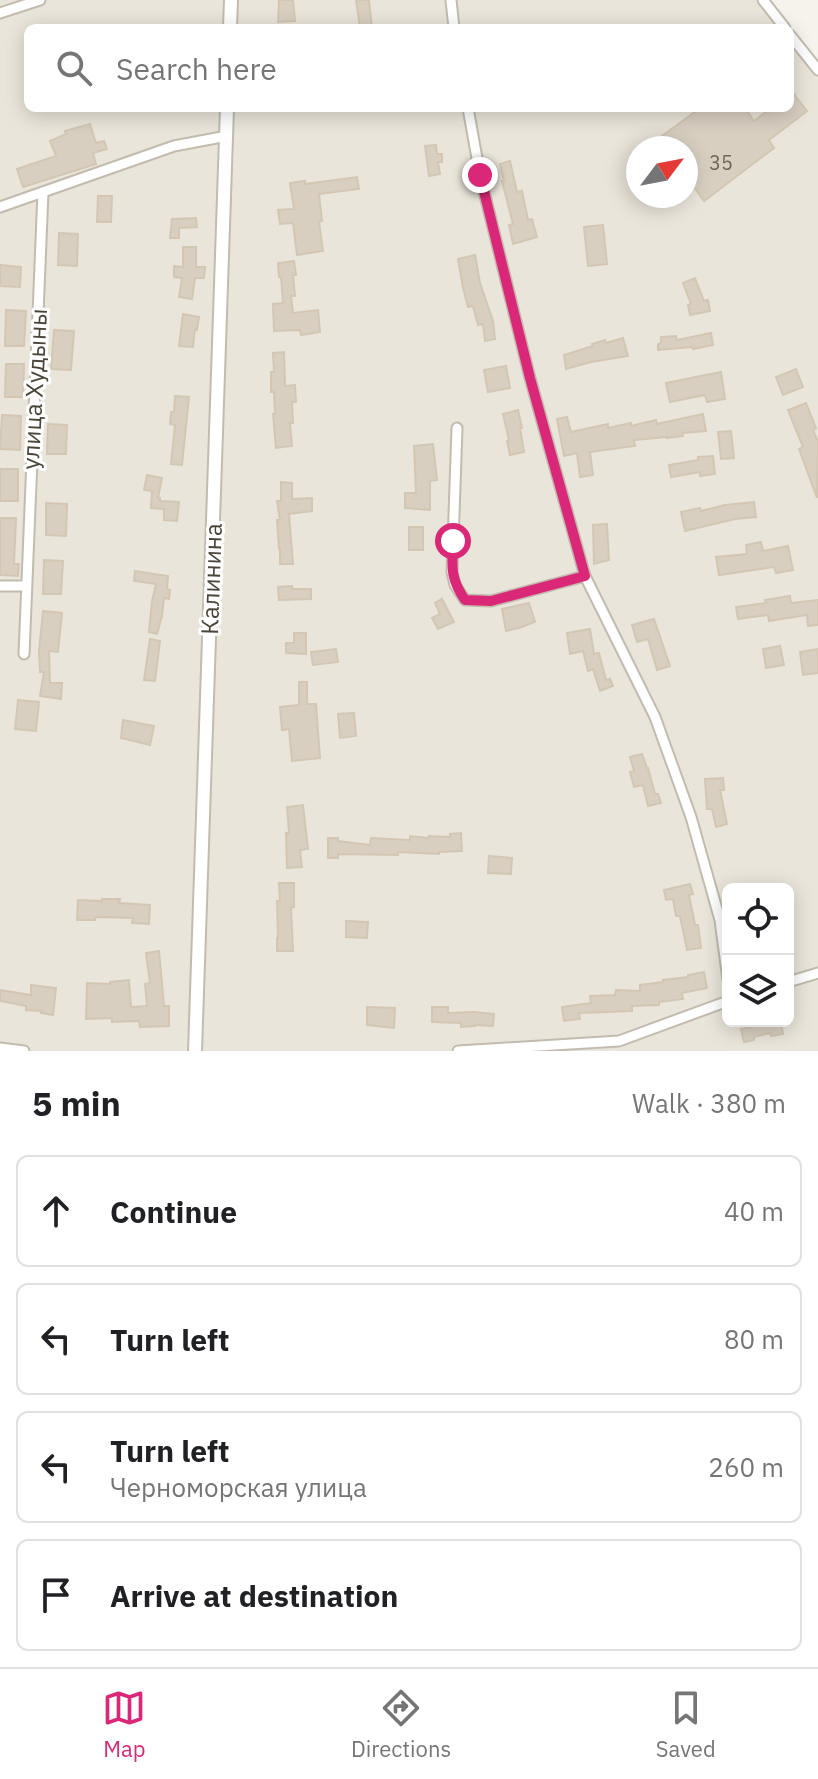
<!DOCTYPE html>
<meta charset="utf-8">
<style>
:root{--surface:#fff;--page:#f6f6f6;--text:#202124;--muted:#757577;--line:#e0e0e0;--accent:#db2777}
body{margin:0;font-family:"IBM Plex Sans",sans-serif;background:var(--page);color:var(--text)}
.controls{position:absolute;right:24px;bottom:24px;display:grid;overflow:hidden;border-radius:12px;box-shadow:0 4px 20px #0003}
.controls button{width:72px;height:72px;display:grid;place-items:center;padding:0;border:0;border-bottom:2px solid var(--line);background:var(--surface);color:var(--text);font:40px sans-serif}
.compass{position:absolute;left:626px;top:136px;width:72px;height:72px;border-radius:50%;background:var(--surface);box-shadow:0 4px 20px #0003;rotate:58deg}
.stop{position:absolute;width:24px;height:24px;margin:-18px;border:6px solid #db2777;border-radius:50%;background:#fff}
.stop.end{background:#db2777;border-color:#fff;box-shadow:0 2px 8px #0008}
.list{margin:0;padding:0;list-style:none}
h2{display:flex;justify-content:space-between;align-items:center;height:104px;margin:0;padding:0 32px;font-size:34px}
h2 small{font-size:26px;font-weight:400;color:var(--muted)}
.list li{display:grid;grid-template-columns:52px 1fr auto;gap:24px;align-items:center;box-sizing:border-box;height:112px;margin:0 16px 16px;padding:0 16px;border:2px solid var(--line);border-radius:12px}
.list b{display:block;font-size:30px;white-space:nowrap}
.list p{margin:0;font-size:26px;white-space:nowrap;color:var(--muted)}
.list em{font-size:26px;font-style:normal;color:var(--muted)}
.icon{flex:none;width:44px;height:44px;fill:none;stroke:currentColor;stroke-width:2;stroke-linecap:round;stroke-linejoin:round}
.map{position:relative;flex:none;width:818px;height:1051px;overflow:hidden}
.search{position:absolute;background:var(--surface);box-shadow:0 4px 20px #0003;left:24px;right:24px;top:24px;height:88px;display:flex;align-items:center;gap:20px;box-sizing:border-box;padding:0 28px;border-radius:12px;color:var(--muted);font-size:30px}
.sheet{height:616px;background:var(--surface)}
nav{display:flex;justify-content:space-around;align-items:center;box-sizing:border-box;height:112px;border-top:2px solid var(--line);background:var(--surface);font-size:22px;color:var(--muted)}
nav a{display:grid;justify-items:center;gap:4px}
nav .on{color:var(--accent)}
.map>svg:first-child{display:block}
.residential{fill:#eae5da;fill-rule:evenodd}
.building{fill:#d8cfc1;stroke:#d3c7b4;stroke-width:2}
.lines{fill:none;stroke-linecap:round;stroke-linejoin:round}
.minor-casing{stroke:#c2bbae;stroke-width:13}
.tertiary-casing{stroke:#c2bbae;stroke-width:16}
.minor{stroke:#fff;stroke-width:9}
.tertiary{stroke:#fff;stroke-width:12}
.route{stroke:#db2777;stroke-width:10}
.labels{text-anchor:middle;dominant-baseline:central;stroke-width:6;stroke-linejoin:round;paint-order:stroke}
.number-label{font-size:20px;fill:#6e675b}
.street-label{font-size:24px;fill:#4b4439;stroke:#fff}
</style>
<div class="map">
<svg width="818" height="1051" viewBox="0 0 818 1051">
<rect width="100%" height="100%" fill="#f6f3ec"/>
<path class="residential" d="M0,0H763L785,28H28V108H790V35L818,70V1051H0ZM638,148H686V196H638ZM728,889H788V1021H728Z"/>
<g class="building">
<path d="M279,0H293L295,21L278,22Z"/>
<path d="M356,0H369L372,28H360Z"/>
<path d="M790,89L807,111L769,140L774,148L704,201L686,176V148H665L658,139L700,108H745L754,121L771,108H790Z"/>
<path d="M90,124L96,143L104,141L107,149L93,153L96,164L23,187L17,169L56,156L50,141L66,134L65,131Z"/>
<path d="M436,145L437,154H442V162H438L440,174L429,176L425,146Z"/>
<path d="M510,161L517,192L522,191L528,220L532,219L537,237L513,244L509,225L513,224L502,181H504L500,164Z"/>
<path d="M357,177L359,189L319,194L322,221L319,222L323,251L297,255L293,223L280,224L278,210L294,209L290,183L305,181V184Z"/>
<path d="M98,196H112L111,222H97Z"/>
<path d="M196,218L197,227L179,228V238H170L172,219Z"/>
<path d="M603,225L607,264L588,266L584,227Z"/>
<path d="M59,233L78,234L77,266L58,265Z"/>
<path d="M183,247H196V267H205L204,278H195L192,299L179,297L182,278L174,277V266L183,267Z"/>
<path d="M475,255L480,283L493,321L495,339L485,341L483,324L478,325L473,306L468,307L463,288L458,259Z"/>
<path d="M294,261L296,275H293L295,296H291L293,313L318,310L320,332L301,335L300,330L274,331L273,304L283,303L281,277H279L278,263Z"/>
<path d="M0,265L21,267L20,287L0,286Z"/>
<path d="M695,278L704,301L708,300L710,311L690,315L688,305L691,304L683,283Z"/>
<path d="M6,310L26,311L24,346H5Z"/>
<path d="M183,314L199,317L197,330L195,329L193,347L179,346Z"/>
<path d="M54,330L74,331L71,370L51,369Z"/>
<path d="M711,333L713,345L693,349L692,347L658,350V344L661,343V337L676,336L677,340Z"/>
<path d="M623,338L628,356L591,362L566,369L564,355L593,346L592,344L605,340L606,343Z"/>
<path d="M284,352L285,386L295,385L296,402H292L293,423H290L292,446L276,448L273,414H275L274,392H271V372H274L273,353Z"/>
<path d="M6,364H24L23,397H5Z"/>
<path d="M506,366L510,388L488,392L484,370Z"/>
<path d="M796,369L803,387L783,395L776,377Z"/>
<path d="M721,372L725,399L707,402L705,395L670,402L666,383Z"/>
<path d="M175,396L189,397L182,465L171,464L175,425L170,424L171,412H174Z"/>
<path d="M806,403L816,428L813,430L818,442L817,498L799,449L803,447L788,410Z"/>
<path d="M518,410L522,428H520L524,452L510,455L507,441L509,440L503,414Z"/>
<path d="M703,414L706,431L682,433L683,436L667,438V437L634,440L635,446L590,452L593,475L580,477L577,453L564,456L557,419L567,417L571,432L608,424V428L631,423V426L656,420L657,424Z"/>
<path d="M2,415L21,416L20,450L0,449Z"/>
<path d="M48,424L67,425L66,454H47Z"/>
<path d="M731,431L734,458L721,459L718,432Z"/>
<path d="M433,444L437,480L430,481V510L405,508V493H416L414,446Z"/>
<path d="M713,456L715,474L700,476V472L671,477L669,465L698,460V457Z"/>
<rect x="0" y="469" width="18" height="32"/>
<path d="M147,475L162,478L158,498H160V501L179,502L177,521L164,520V509L151,508L152,491L144,490Z"/>
<path d="M281,482L292,483V499L312,498V511L289,514L293,564H280V549H279L277,520H280L277,501H281Z"/>
<path d="M754,502L756,517L735,519L685,531L681,512L700,508L701,511L725,505Z"/>
<path d="M46,503L67,504L66,536L46,535Z"/>
<path d="M0,518H16L14,564H19L18,576L0,575Z"/>
<path d="M607,524L609,560L594,564L593,525Z"/>
<rect x="409" y="527" width="14" height="23"/>
<path d="M761,542L763,551L788,546L793,570L776,573L774,567L719,575L716,557L747,554L746,545Z"/>
<path d="M44,560L63,561L61,594H43Z"/>
<path d="M135,571L168,576L167,589L170,590L169,599L164,598L162,616L157,634L149,632L152,601L156,584L134,581Z"/>
<path d="M292,586V589H311V599L279,600L278,587Z"/>
<path d="M790,596L791,603L818,600V625L808,626L807,615L769,621L768,615L738,619L736,607L766,603L765,600Z"/>
<path d="M442,599L454,622L438,629L432,618L440,614L435,603Z"/>
<path d="M529,603L535,622L519,628L506,631L502,609Z"/>
<path d="M43,611L62,613L58,652L49,651L50,683H62L61,699L40,696L44,672H40L39,651Z"/>
<path d="M654,619L670,666L657,670L648,639L637,642L632,625Z"/>
<path d="M590,629L594,654L599,653L606,680L610,679L613,686L600,691L593,669L588,671L583,651L570,654L567,633Z"/>
<path d="M294,633H306V654L286,653V643H294Z"/>
<path d="M150,639L160,641L155,681L144,680Z"/>
<path d="M780,646L784,665L766,668L763,649Z"/>
<path d="M336,649L338,662L313,665L311,652Z"/>
<path d="M818,649V673L803,675L800,652Z"/>
<path d="M299,682H307V704H316L320,758L292,761L289,729L282,730L280,707L299,705Z"/>
<path d="M18,700L39,702L36,731L15,729Z"/>
<path d="M354,713L356,736L340,738L338,714Z"/>
<path d="M123,720L154,726L150,745L121,738Z"/>
<path d="M642,754L647,768H648L655,794H658L661,803L648,806L643,785L634,787L630,772L634,771L630,757Z"/>
<path d="M723,778L724,790H720L727,824L716,827L712,809H707L705,779Z"/>
<path d="M303,805L308,849L300,850L302,867L287,868L286,833H289L287,807Z"/>
<path d="M461,833L462,851L439,852V854L398,852V855L338,854V858H328V838H338V841L370,845L371,838L410,840V836L429,838V836L450,837V834Z"/>
<path d="M489,856L512,858L511,874L488,873Z"/>
<path d="M279,883H294V907L291,908L293,951H277V938H278L277,901H280Z"/>
<path d="M690,884L693,894L689,895L695,925H698L701,948L687,950L680,916H676L673,899L666,900L664,890Z"/>
<path d="M102,899H120L119,903L150,905L149,924L132,923L133,918L95,917V920H77L78,900L102,901Z"/>
<path d="M346,921L368,922L367,938L346,937Z"/>
<path d="M159,951L164,1006H169V1026L140,1027L139,1021L112,1022V1018L86,1019L87,983L110,984V982L129,980L131,1007L147,1006L145,984L150,983L146,953Z"/>
<path d="M704,972L707,988L682,993L683,999L659,1002V1005L632,1006V1011L579,1013L580,1019L564,1021L562,1007L591,1003L590,996L615,995L616,990L640,991V985L663,982V980L688,977V975Z"/>
<path d="M31,985L56,988L53,1015L41,1013L42,1011L26,1010V1006L0,1001V990L31,995Z"/>
<path d="M367,1007L395,1008L394,1028L367,1025Z"/>
<path d="M432,1007H448V1013L474,1012L494,1014L493,1026L475,1025V1026L461,1027V1023L432,1022Z"/>
<path d="M781,1021L783,1034L771,1036L770,1033L754,1037V1040L744,1042L741,1029Z"/>
</g>
<g class="lines">
<g class="minor-casing">
<g id="minor">
<path d="M451,0L454,28"/>
<path d="M763,0L785,28"/>
<path d="M0,13L40,0"/>
<path d="M790,35L818,70"/>
<path d="M468,108L480,175L530,378L585,576L655,717L691,817L720,920L728,980"/>
<path d="M0,207L174,146L227,136"/>
<path d="M457,428L452,572L455,585L465,600L491,601L585,576"/>
<path d="M0,586H25"/>
<path d="M24,654L43,192"/>
<path d="M788,982L818,973"/>
<path d="M0,1048L24,1051"/>
<path d="M458,1051L619,1041L728,1001"/>
</g>
</g>
<g class="tertiary-casing">
<g id="tertiary">
<path d="M230,28L231,0"/>
<path d="M195,1051L227,108"/>
</g>
</g>
<use href="#minor" class="minor"/>
<use href="#tertiary" class="tertiary"/>
</g>
<g class="lines">
<path class="route" d="M453,541C452,567 450,578 465,600L491,601L585,576L530,378L480,175"/>
</g>
<g class="labels">
<g class="number-label">
<text x="721" y="162">35</text>
</g>
<g class="street-label">
<text transform="translate(34 389) rotate(-87)">улица Худыны</text>
<text transform="translate(211 579) rotate(-88)">Калинина</text>
</g>
</g>
</svg>
<div class="controls">
<button><svg class="icon" aria-label="locate" viewBox="0 0 24 24"><circle cx="12" cy="12" r="6"/><path d="M12 2v4M12 18v4M2 12h4M18 12h4"/></svg></button>
<button><svg class="icon" aria-label="layers" viewBox="0 0 24 24"><path d="M12 4l9 5-9 5-9-5zM3 14l9 5 9-5"/></svg></button>
</div>
<svg class="compass" viewBox="-18 -18 36 36"><path d="M0-13l5 13h-10z" fill="#e53935"/><path d="M0 13l5-13h-10z" fill="#757577"/></svg>
<div class="stop" style="left:453px;top:541px"></div>
<div class="stop end" style="left:480px;top:175px"></div>
<div class="search"><svg class="icon" aria-label="search" viewBox="0 0 24 24"><circle cx="10" cy="10" r="6"/><path d="M15 15l6 6"/></svg>Search here</div>
</div>
<section class="sheet">
<h2>5 min<small>Walk · 380 m</small></h2>
<ul class="list">
<li><svg class="icon" aria-label="ahead" viewBox="0 0 24 24"><path d="M12 20V5M6 11l6-6 6 6"/></svg><div><b>Continue</b></div><em>40 m</em></li>
<li><svg class="icon" aria-label="left" viewBox="0 0 24 24"><path d="M17 20v-9H6M10 6l-5 5 5 5"/></svg><div><b>Turn left</b></div><em>80 m</em></li>
<li><svg class="icon" aria-label="left" viewBox="0 0 24 24"><path d="M17 20v-9H6M10 6l-5 5 5 5"/></svg><div><b>Turn left</b><p>Черноморская улица</p></div><em>260 m</em></li>
<li><svg class="icon" aria-label="arrive" viewBox="0 0 24 24"><path d="M6 21V4h12l-3 4 3 4H6"/></svg><div><b>Arrive at destination</b></div></li>
</ul>
</section>
<nav>
<a class="on"><svg class="icon" aria-label="map" viewBox="0 0 24 24"><path d="M3 6l6-2 6 2 6-2v14l-6 2-6-2-6 2zM9 4v14M15 6v14"/></svg>Map</a>
<a><svg class="icon" aria-label="directions" viewBox="0 0 24 24"><path d="M12 3l9 9-9 9-9-9zM9 14v-3h6M13 9l2 2-2 2"/></svg>Directions</a>
<a><svg class="icon" aria-label="saved" viewBox="0 0 24 24"><path d="M7 4h10v16l-5-4-5 4z"/></svg>Saved</a>
</nav>
